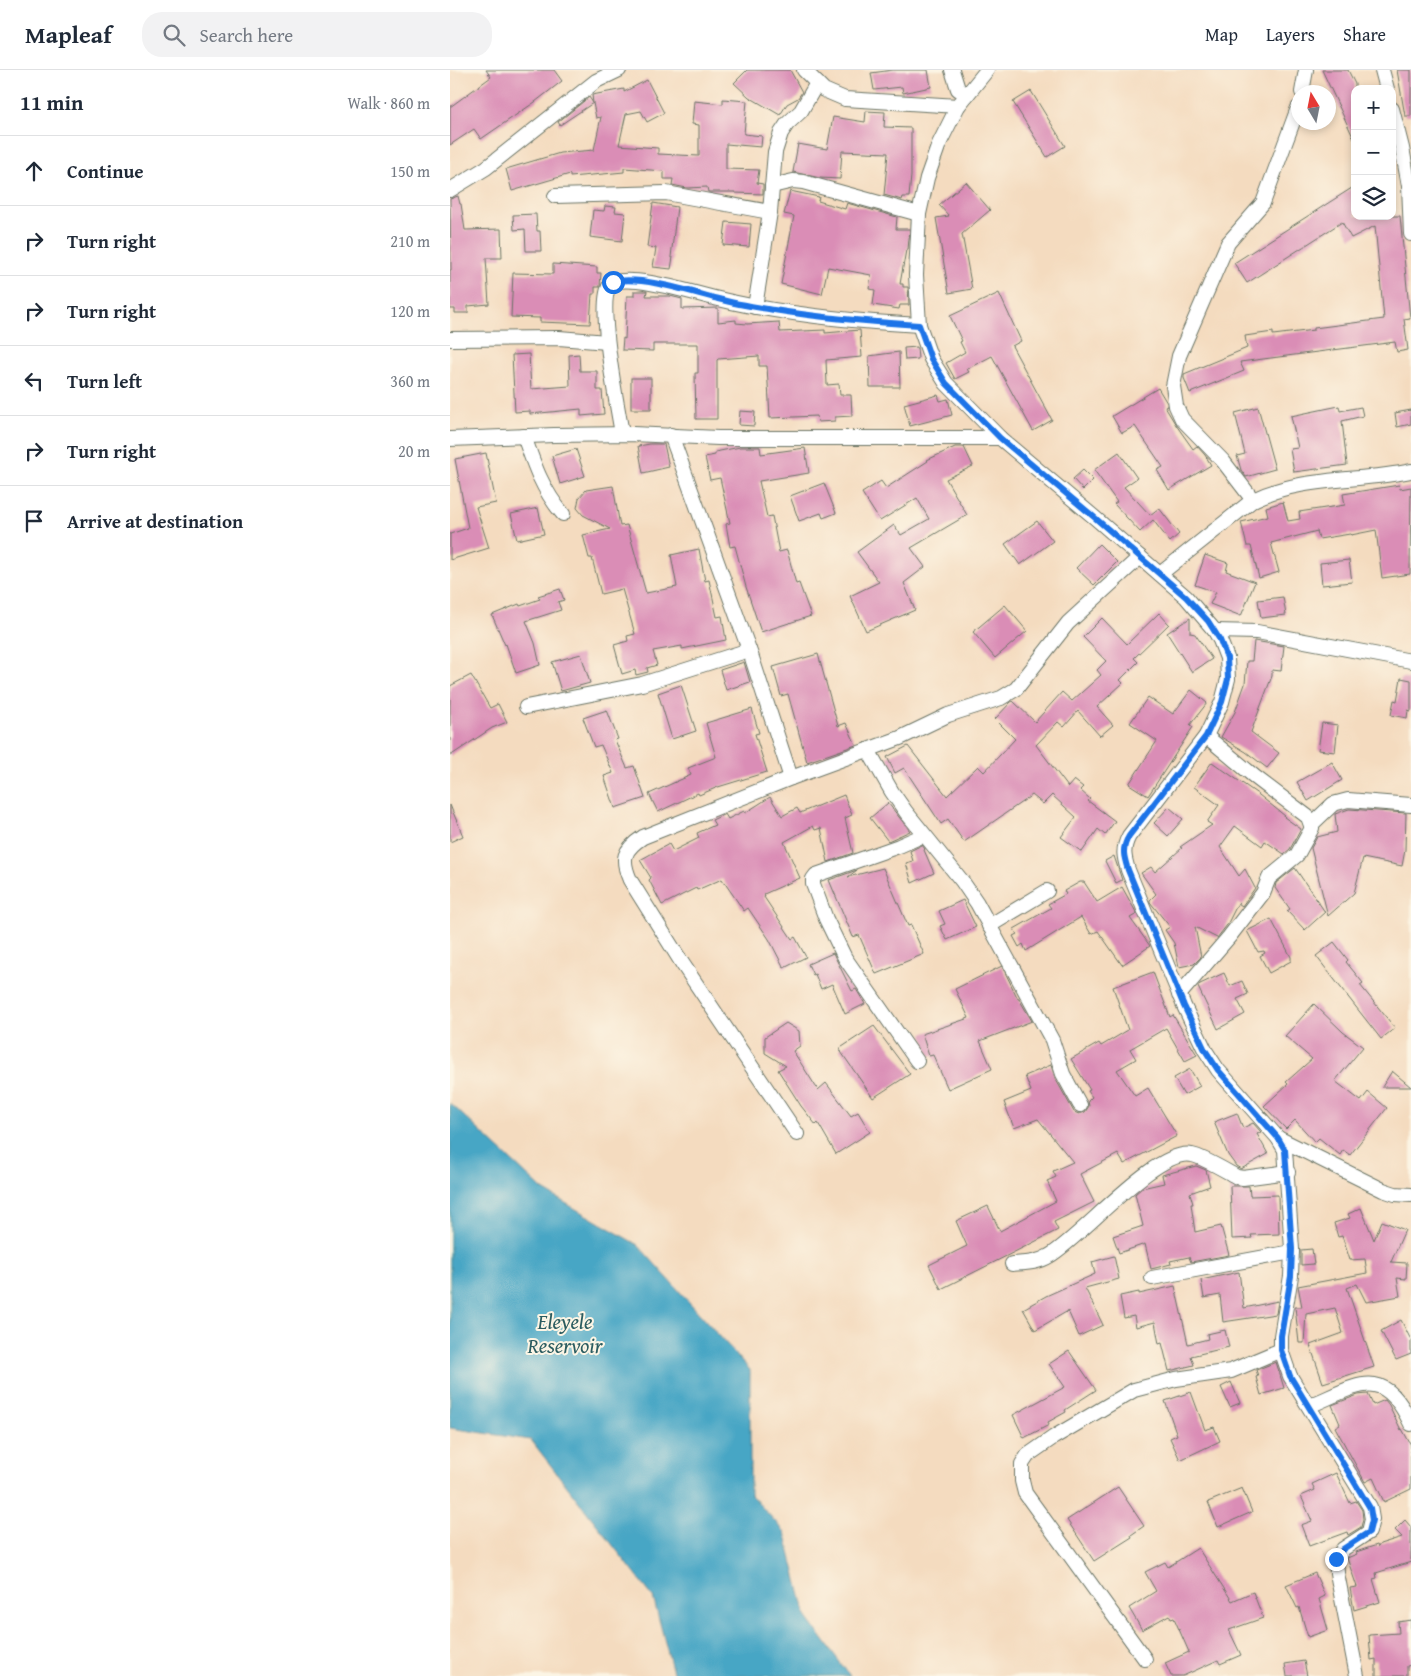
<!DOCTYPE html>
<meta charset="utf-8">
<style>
:root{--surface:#fff;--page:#f2f2f3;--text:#1f2937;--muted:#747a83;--line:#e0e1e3}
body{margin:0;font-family:"Gentium Book Plus",serif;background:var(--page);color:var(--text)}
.controls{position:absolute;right:15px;top:15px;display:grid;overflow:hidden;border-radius:10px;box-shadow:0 2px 8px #0003}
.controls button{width:45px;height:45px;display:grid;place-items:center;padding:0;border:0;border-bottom:1px solid var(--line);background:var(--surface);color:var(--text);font:25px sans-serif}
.compass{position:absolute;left:841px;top:15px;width:45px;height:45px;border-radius:50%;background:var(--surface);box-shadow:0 2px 8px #0003;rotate:350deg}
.stop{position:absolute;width:15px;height:15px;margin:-11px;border:4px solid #1a73e8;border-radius:50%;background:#fff}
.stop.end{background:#1a73e8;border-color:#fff;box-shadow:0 1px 5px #0008}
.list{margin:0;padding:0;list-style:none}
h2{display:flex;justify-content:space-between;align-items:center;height:65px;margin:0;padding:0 20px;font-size:21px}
h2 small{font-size:16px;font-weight:400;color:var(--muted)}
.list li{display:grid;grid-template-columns:32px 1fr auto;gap:15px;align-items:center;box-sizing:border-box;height:70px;padding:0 20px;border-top:1px solid var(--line)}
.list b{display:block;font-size:19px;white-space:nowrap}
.list em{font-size:16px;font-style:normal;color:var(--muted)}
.icon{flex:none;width:28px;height:28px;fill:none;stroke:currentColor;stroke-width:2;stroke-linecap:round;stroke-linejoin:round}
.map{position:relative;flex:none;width:961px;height:1606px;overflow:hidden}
header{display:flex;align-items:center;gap:30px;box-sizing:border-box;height:70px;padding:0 25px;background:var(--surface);border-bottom:1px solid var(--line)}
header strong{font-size:24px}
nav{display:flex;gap:28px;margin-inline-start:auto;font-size:18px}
.search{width:350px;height:45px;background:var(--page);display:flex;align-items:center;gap:12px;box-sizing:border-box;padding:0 18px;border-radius:20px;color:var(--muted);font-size:19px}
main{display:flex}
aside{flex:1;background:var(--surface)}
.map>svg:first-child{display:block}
.water{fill:#46a6c5;stroke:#32727c}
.building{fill:#da8db6}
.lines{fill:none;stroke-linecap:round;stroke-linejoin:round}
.minor-casing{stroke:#6a7465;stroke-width:16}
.minor{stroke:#fff;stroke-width:14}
.route{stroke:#1a73e8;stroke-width:6}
.labels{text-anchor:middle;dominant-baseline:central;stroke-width:4;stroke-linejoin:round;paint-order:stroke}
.water-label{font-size:21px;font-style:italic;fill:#2b5c60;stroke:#fcf5e5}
</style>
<header>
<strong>Mapleaf</strong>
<div class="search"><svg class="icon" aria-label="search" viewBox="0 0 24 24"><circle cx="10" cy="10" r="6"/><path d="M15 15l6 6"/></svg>Search here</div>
<nav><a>Map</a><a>Layers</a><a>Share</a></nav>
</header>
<main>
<aside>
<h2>11 min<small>Walk · 860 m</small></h2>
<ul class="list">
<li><svg class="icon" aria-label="ahead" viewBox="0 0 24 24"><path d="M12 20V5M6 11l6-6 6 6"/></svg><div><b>Continue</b></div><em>150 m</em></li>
<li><svg class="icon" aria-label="right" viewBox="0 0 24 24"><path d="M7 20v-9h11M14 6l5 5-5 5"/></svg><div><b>Turn right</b></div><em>210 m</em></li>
<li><svg class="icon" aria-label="right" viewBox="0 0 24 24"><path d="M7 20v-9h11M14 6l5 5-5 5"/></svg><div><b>Turn right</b></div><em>120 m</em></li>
<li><svg class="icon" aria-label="left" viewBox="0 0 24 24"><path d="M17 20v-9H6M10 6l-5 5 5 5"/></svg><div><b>Turn left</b></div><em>360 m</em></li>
<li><svg class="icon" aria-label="right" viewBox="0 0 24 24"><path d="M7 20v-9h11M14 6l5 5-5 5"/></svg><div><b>Turn right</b></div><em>20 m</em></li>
<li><svg class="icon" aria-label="arrive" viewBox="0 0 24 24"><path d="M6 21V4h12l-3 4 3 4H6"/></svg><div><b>Arrive at destination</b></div></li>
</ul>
</aside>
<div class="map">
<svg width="961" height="1606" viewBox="0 0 961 1606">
<rect width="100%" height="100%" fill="#fcf5e5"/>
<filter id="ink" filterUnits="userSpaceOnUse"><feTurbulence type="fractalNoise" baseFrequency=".02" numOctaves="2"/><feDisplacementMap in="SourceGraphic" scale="10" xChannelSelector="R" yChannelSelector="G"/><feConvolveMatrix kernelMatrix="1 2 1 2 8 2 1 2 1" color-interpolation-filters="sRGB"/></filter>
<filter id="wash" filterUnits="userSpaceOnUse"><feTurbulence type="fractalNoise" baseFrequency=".0096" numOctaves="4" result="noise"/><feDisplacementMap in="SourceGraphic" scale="20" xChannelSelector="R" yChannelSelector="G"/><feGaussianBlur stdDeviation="1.12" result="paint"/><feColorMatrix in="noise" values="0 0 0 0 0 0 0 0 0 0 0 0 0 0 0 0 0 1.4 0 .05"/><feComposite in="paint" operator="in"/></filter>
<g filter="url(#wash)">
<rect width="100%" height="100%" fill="#f4dbbf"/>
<path class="water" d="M0,1033L93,1120L188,1175L300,1300V1424L335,1462L356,1546L400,1606H224L203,1527L81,1370L0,1358Z"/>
<g id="blocks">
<g class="building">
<path d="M36,0H104L112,11L85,32L31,69L24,59L0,75V37L41,7Z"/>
<path d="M297,0H340L352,22L348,28L337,34L330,45L299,27L284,13Z"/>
<path d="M443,0H478L481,17L453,23L452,17L424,20L421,3Z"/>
<path d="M872,0H898L905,14V71Z"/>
<path d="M947,0H961V46H955Z"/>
<path d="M197,10L214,43L197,52L191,41L176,44L169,75L208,78V84L249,86V55L242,54L244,31L273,34V29L297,31L294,64L312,66L311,77L276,74V99L309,100L307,113L313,114V124L285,123V122H258L257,117L237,118L222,115L223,109H214V101L174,98V102L153,104L120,107V104L62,121L56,99L110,83L144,80L151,47L146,48L143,33L110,55L108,52L139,27L143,33L142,25L174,19V22Z"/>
<path d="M581,21L615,76L597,87L563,32Z"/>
<path d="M416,41L435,42L434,57L461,58V106L459,127H453L452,130L434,125L438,83L392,81L390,109L370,108L343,102L348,74L377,79L383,47L415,52Z"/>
<path d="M516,112L540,140L512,164L522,219L499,223L486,148L499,146L489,135Z"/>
<path d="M905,116V146H950L960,248L954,249L958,280L947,282L945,272L790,292L794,301L740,323L734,308V304L797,278L795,266L823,262V265L864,260V258L934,249L925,156L901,168L892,152L797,213L784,193Z"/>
<path d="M340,121L369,127L368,131L395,139L397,133L447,147L446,159H460L458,179L456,180L450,214H453V217H458L459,235H450L449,239L423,235L425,220L419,219L421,205L378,197L372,224L331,214L344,146L334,144Z"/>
<path d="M8,126L10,134H11L15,160L51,159L52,188H36L39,234L18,236V243H5V239H0V200H1L0,129Z"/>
<path d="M203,133L227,137L221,187H223L221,199L203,197L206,178L197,177Z"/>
<path d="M155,136L166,137L165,142L175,143L172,171L140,167L143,140L154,141Z"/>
<path d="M86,144L87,161H90L91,181H76L75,159L64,160L63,145Z"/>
<path d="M276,152L301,154L299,177L273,175Z"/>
<path d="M103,194L147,197V203H151L150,217H145V224H142L140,254L90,252V248L61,247L63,203L103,204Z"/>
<path d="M184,221H197L196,226H220L232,229V239L268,238V252L286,250V253L297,254L329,252L330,262L375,260V263L410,260L412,287L376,290L377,315L389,314L390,325H401L402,346L385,347V351L368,352L367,346L320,348L317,296H309V286L268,289L267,290V349H246L245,303H248V274H203V281L172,280L173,268L175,269L177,226H184Z"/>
<path d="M549,223L571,271L562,276L602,350L583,361L542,286L517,299L519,302L505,309L496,293L515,282L510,272L512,271L500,246Z"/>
<path d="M467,277L468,289L455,290L454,278Z"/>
<path d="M449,282L450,317H420L419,286Z"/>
<path d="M79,284L81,319L120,316L119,285L129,284L130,301H147V320H152L154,344L131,346V339L80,344V341L65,342L62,285Z"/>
<rect x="181" y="308" width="20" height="31"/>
<path d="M708,318L717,333V336L715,337L726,355L743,379L747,376L755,385L761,395L719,420L707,400L713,397L685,356L672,363L662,346Z"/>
<path d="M488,325L490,331L498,329L502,345L460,356L454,334Z"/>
<path d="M889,336L890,341L911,337L913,346L892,351L897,395L844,402L840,379L848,378L841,346Z"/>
<path d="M808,337L825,399L796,407L791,400L787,386L795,384L785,343Z"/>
<path d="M961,340V354L947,357L945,343Z"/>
<path d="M290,341L305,342L304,356L289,355Z"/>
<path d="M200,374H214L219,397L193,403L188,376Z"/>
<path d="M290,377H310L311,384L355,378L359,403L309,411L317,447L322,446L329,482L337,480L346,514L349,513L361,546L311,562L296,517L285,476L280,477L276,454L280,453L270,408L260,410L255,387L265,385V382Z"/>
<path d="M505,377H514L523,396L496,409L517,445L461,478L475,497L454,513L465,540L416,561L400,526L429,512L407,482L444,455L451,465L479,449L467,428L430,451L412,423L431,411L436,418L478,391L477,390Z"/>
<path d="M126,379L135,406L110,414L102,386Z"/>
<path d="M669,382L687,408L674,417L700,445L709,438L729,464L720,472L703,450L690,462L664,434L667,432L644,400Z"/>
<path d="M36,383L46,433L26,437L39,478L0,490V464L18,458L5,389Z"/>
<path d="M633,400L643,410L633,420L623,409Z"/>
<path d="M374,413L386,443L373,448L371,443L349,451L340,426Z"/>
<path d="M949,415L950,419L961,417L960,504L932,508L926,460L901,465L900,464L869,469L867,461L821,473L829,502L809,508L801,476H797L791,452L818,446L816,437L833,432L838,451L850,449L849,442L895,435L893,424Z"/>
<path d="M163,416L170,456L177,455L196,523L227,517L221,485L249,479L255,511L259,510L267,547L272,546L276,570L232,579V576L203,581L207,595L197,598L198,602L186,605L185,600L172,604L164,575L178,571L177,566L185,564L172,519L151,524L142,488H139L133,465L160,459L133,445L127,438L129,428L136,420Z"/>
<path d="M88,438L94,464L67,470L61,444Z"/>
<path d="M587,451L603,471L570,495L555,474Z"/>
<path d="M649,474L667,492L644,515L626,498Z"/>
<path d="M755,485L778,493L776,501L805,512L791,546L760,534L766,522L745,515Z"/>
<path d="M899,490L902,512L872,515L870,493Z"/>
<path d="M110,519L114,530L108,532L111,540L76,551L85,573L90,595L66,603L56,574L55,575L42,545L69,534L70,536L90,529L88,526Z"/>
<path d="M833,527L836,545L811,548L808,530Z"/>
<path d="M555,535L577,561L545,588L523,562Z"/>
<path d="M709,543L719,554L684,588L688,592L670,610L673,613L647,637L663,655L650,666L628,641L614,657L608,652L586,675L618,717L624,710L633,717L630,720L640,729L638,731L665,751L655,765L648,759L632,782L611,767L626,747L602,725L593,734L582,725L514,772L498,749L491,754L454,698L445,703L437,687L458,676L497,726L528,696L534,702L565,669L545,649L561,632L563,631L585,652L612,622L622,631L651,605L647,600L656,591L633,567L652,548L677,574Z"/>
<path d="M740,548V563L745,564L762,589L742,602L717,563Z"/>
<path d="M804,571L834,576L831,601L822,600V606L801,662L829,683L817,698L796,682L771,667L785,642L795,614L797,591H802Z"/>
<path d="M131,584L140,613L111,621L102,592Z"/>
<path d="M368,584L388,656L396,653L406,675L357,692L338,624L331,626L323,597Z"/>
<path d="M294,592L300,612L276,620L270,600Z"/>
<path d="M21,605L40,638L48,634L57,652L42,658L0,686V616Z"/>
<path d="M951,608L961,610V641L958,640L957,648L941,645L944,630L947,631Z"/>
<path d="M231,615L246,661L222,669L208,623Z"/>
<path d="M741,620L757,633L740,655L743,657L698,726L679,714L707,671L680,653L698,627L723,644Z"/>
<path d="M302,639L309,663L305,664L317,702L268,717L249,725L248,723L208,742L199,724L241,705L238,698L266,687L256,653Z"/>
<path d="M157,640L168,669L165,670L177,698L184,696L195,728L165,738L154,706L163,703L151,675L144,677L133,648Z"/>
<path d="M872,653L888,655L885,682L868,680Z"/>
<path d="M762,692L809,725L835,746L834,747L851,759L840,779L834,784L815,771L812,776L785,756L770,777L789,806L795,799L805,818L792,836L788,833L777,855L767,868L745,857L751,887L744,894L729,897L724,873L715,860L720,857L700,832V830L706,824L691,803L701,797L705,802L732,778L730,777L762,755L757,752L769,735L744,717Z"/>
<path d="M882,692L892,710L858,731L847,712Z"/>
<path d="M394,725L402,745L395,748L403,783L378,792L371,758L365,760L363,756L334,772L350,808L314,824L315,826L314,827L342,869L345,867L356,887L334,898L319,869L298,838L294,841L272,809L247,820L246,818L212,835L199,810L201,808L190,790L219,774L223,781L249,768L247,763L265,755L262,750L275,744L278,749L294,741L295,743L320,727L332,746L347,738L350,743Z"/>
<path d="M438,733L460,761L438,771L420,748Z"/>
<path d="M0,735L13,766L0,772Z"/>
<path d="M719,737L733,749L718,766L704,753Z"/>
<path d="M899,739L956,743L955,780L952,796L913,788L904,823L878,846L861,778L867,767L887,762L885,744Z"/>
<path d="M472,775L475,779L474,780L484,803L462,813L456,793L463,791L460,781Z"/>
<path d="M664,786L672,810L666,813L655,791Z"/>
<path d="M433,798L458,856L461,855L474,884L426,904L409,865L403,867L379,810L407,800L398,807Z"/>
<path d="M845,798L875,842L855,860L837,841L840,839L825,818L826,813Z"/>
<path d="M630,812H634L647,832L672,817L687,844L680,848L700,876L672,895L648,861L641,864L631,847L576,881L573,874L569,877L563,866L567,864L564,859L601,838L598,834L616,824L614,821Z"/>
<path d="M513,830L526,857L497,870L490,856L495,854L489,841Z"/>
<path d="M821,849L841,887V891L819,903L810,886L815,883L814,881L808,882L797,861Z"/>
<path d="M884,872L898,890L896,892L913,913L910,915L945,958L931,969L866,886Z"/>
<path d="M383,883L402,921L406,919L415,934L395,944L382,914L371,919L365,904L363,905L358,894Z"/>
<path d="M552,896L568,929H569L582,951L530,971L542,999L498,1019L483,985L479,986L472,964L519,948L505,919Z"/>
<path d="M703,902L720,947L723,945L747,985L735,991L716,958L680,979L686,989L667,1000L685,1026L698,1018L727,1066L674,1094L668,1084L630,1104L644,1132L604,1152L608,1160L491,1219L479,1195L517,1176L506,1151L538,1136L550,1161L606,1131L597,1111L606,1107L603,1101L623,1092L588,1049L564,1058L554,1032L581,1021L575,1006L601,995L605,1008L624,1042L629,1044L635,1042L639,1036L638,1031L642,1027L638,1021L640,1020L621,989L649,973L651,976L678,960L663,917Z"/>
<path d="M774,903L780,916L792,911L798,924L787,929L795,944L768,959L748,917L750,914Z"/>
<path d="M864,934L893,962L913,977L885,1011L911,1031L918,1022L937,1038L900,1085L893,1080L890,1085L869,1068L865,1072L845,1050L836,1059L814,1036L838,1014L836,1012L862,989L835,966Z"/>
<path d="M336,953L349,961L350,976L343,981L368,1020L376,1013L401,1046L408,1042L420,1062L386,1084L368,1053L366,1055L351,1036L328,1000L336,996L315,983V967Z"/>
<path d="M424,956L460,1004L423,1028L389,979Z"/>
<path d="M740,999L750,1016L734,1025L724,1008Z"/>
<path d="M942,1001L961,1017H932Z"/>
<path d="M787,1043L793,1058L803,1053L811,1062L807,1064L818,1084L791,1099L786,1096L778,1085L764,1052Z"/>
<path d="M746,1096L756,1100L760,1116L740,1123L743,1134H741L745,1162L771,1156L779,1185L741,1192L739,1187L720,1191L721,1194L701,1199L695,1174L669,1183L663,1166L693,1156L685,1124L692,1118L714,1113L712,1105Z"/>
<path d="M780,1116H799L800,1126L828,1125L829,1164L801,1165L802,1168L782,1169Z"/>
<path d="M911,1138L924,1170L932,1151L955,1160L941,1192L957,1193L956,1209L947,1208L950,1226L916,1232L907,1214L897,1218L924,1297L873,1313L860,1275L893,1263L885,1238L856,1244L854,1273H849L845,1237H852L848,1216L917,1203L915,1189L900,1190L892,1166L888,1167L884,1153L900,1148L898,1144Z"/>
<path d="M862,1179L864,1194L851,1195V1180Z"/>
<path d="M664,1186L669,1209L635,1218L653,1255L629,1266L618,1241L585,1260L573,1239L596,1226L645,1204L642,1192Z"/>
<path d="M789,1202L794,1238L828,1231L826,1244L773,1252L770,1225L754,1228L751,1210Z"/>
<path d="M725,1216L738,1274L758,1269L757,1264L775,1260L779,1277L741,1286L744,1295L719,1301L712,1273L709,1274L705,1252L686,1257L684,1246L674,1248L670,1226L689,1222V1224Z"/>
<path d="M951,1250L961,1270V1284L946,1290L931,1261Z"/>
<path d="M619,1281L646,1320L615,1340L616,1342L598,1352L599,1355L574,1368L563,1345L615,1317L599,1294Z"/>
<path d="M826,1292L834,1318L811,1325L806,1307L808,1306L806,1300Z"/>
<path d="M781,1312L790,1333L780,1337L771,1317Z"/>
<path d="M741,1322L755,1360L764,1357L770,1371L730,1390L720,1368L727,1365L715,1331Z"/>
<path d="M918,1324L923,1335L935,1330L939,1335L951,1360L952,1359L961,1375V1419L934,1432L923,1408L915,1412L885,1357L890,1354L882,1335L908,1325Z"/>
<path d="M886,1403L900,1433L906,1431L912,1440L913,1449L911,1457L898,1465L897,1462L859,1476L851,1455L862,1451L851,1426L865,1420L862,1414Z"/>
<path d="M668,1417L694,1456L681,1465L682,1467L644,1491L617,1450Z"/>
<path d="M792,1418L802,1442L768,1457L758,1432Z"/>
<path d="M955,1450L961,1457V1492L926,1503L927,1508L923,1509L930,1532L904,1540L900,1518L907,1517L897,1488L907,1484L906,1482L927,1475L928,1477L930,1474L952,1467L945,1460Z"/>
<path d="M748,1478L782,1531L803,1522L813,1548L779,1560L791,1585L770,1594L768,1590L733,1606H721L715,1593L739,1582L724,1548L721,1549L719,1545L692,1560L679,1538L706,1521L695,1502L715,1492L718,1497Z"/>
<path d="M865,1503L875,1526L869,1529L878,1560L858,1567L849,1537L847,1538L836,1515Z"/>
<path d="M961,1550V1595L957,1596V1606H926V1589L921,1590L919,1565L949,1563L948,1552Z"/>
<path d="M854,1591L857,1606H837L835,1594Z"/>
</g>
</g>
</g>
<g filter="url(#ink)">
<use href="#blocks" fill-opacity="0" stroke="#6a7465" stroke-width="1"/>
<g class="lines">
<g class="minor-casing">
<g id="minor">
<path d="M354,0L374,20L395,29L508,36"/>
<path d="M502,0L508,19L517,25"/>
<path d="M537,0L508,36L489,74L477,108L469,144L466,205L469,255L481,289L496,313L550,368L644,447L736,527L765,561L770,570L777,588L778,609L772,632L756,666L679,766C672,779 674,787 678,800L734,936L755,980L768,1000L828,1068L835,1080L842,1179L841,1206L831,1266V1280L840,1306L920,1437L922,1449L919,1462L893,1479L886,1489L887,1503L907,1606"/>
<path d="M932,0L937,19"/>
<path d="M852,22L856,0"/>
<path d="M942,39L952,78L959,116L961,164"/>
<path d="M322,116L343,111L353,112L469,144"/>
<path d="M0,120L36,98L146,11L169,0"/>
<path d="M105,126L216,123L320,142"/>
<path d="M305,237L320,142L325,82L331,63L337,54L351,41L367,13"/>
<path d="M0,269L109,268L157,272"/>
<path d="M172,364C168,338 146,233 160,215C169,203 231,219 245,223C317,243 394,251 469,255"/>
<path d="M221,365L301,585L341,708"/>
<path d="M74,366C84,395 93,421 113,444"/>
<path d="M0,369L104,365L183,364L268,368H550"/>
<path d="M803,430L773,391L732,349L726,336L723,316L729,286L778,173L813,133L848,38"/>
<path d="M710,504L803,430C852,406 909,412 961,401"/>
<path d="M765,561L807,562L961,591"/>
<path d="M76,637L192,614L299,580"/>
<path d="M418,680L442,722L456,742L512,811L527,833L602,970L613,1004L630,1035"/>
<path d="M861,755L883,734L898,730L961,735"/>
<path d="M539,856L597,821"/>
<path d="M729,925L779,867L813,823L819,808L847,785L862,758L858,747L805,707L756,666"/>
<path d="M467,991L395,888L376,849L363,814V809L366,805L449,776L474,765"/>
<path d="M347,1064L232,893L180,810C171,789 173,780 193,767L341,708L450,668L498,645L551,628L566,619L618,553L690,487"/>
<path d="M828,1068L933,1120L945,1124L961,1125"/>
<path d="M562,1194C574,1193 588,1193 599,1186C631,1168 707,1077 742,1085C753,1087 776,1101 787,1107L793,1108L838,1102"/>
<path d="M702,1208L842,1182"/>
<path d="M859,1336C908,1316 933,1293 961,1354"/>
<path d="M695,1589L575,1423L572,1411V1394L578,1385L604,1367L684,1320L726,1309L781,1301L831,1280"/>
</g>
</g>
<use href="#minor" class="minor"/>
</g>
</g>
<g class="lines" filter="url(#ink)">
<path class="route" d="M163,212C189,205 242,222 268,229C286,234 306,237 324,240C372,248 421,252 469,255L481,289L496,313L550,368L644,447L736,527L758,551L770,570L777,588L778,609L772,632L756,666L679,766C671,779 674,787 678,800L734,936L755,980L768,1000L828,1068L835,1080L842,1179L841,1206L831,1266V1280L840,1306L920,1438L922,1450L919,1462L893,1479L886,1489"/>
</g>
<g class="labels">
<g class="water-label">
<text x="115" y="1251">Eleyele<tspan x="115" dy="24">Reservoir</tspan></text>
</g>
</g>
</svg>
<div class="controls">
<button>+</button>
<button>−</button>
<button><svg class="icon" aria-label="layers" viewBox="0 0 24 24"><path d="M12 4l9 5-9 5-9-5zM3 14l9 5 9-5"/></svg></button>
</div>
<svg class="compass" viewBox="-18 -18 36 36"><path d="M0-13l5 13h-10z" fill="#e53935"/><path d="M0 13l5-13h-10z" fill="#747a83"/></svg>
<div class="stop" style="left:163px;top:212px"></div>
<div class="stop end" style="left:886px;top:1489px"></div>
</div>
</main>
